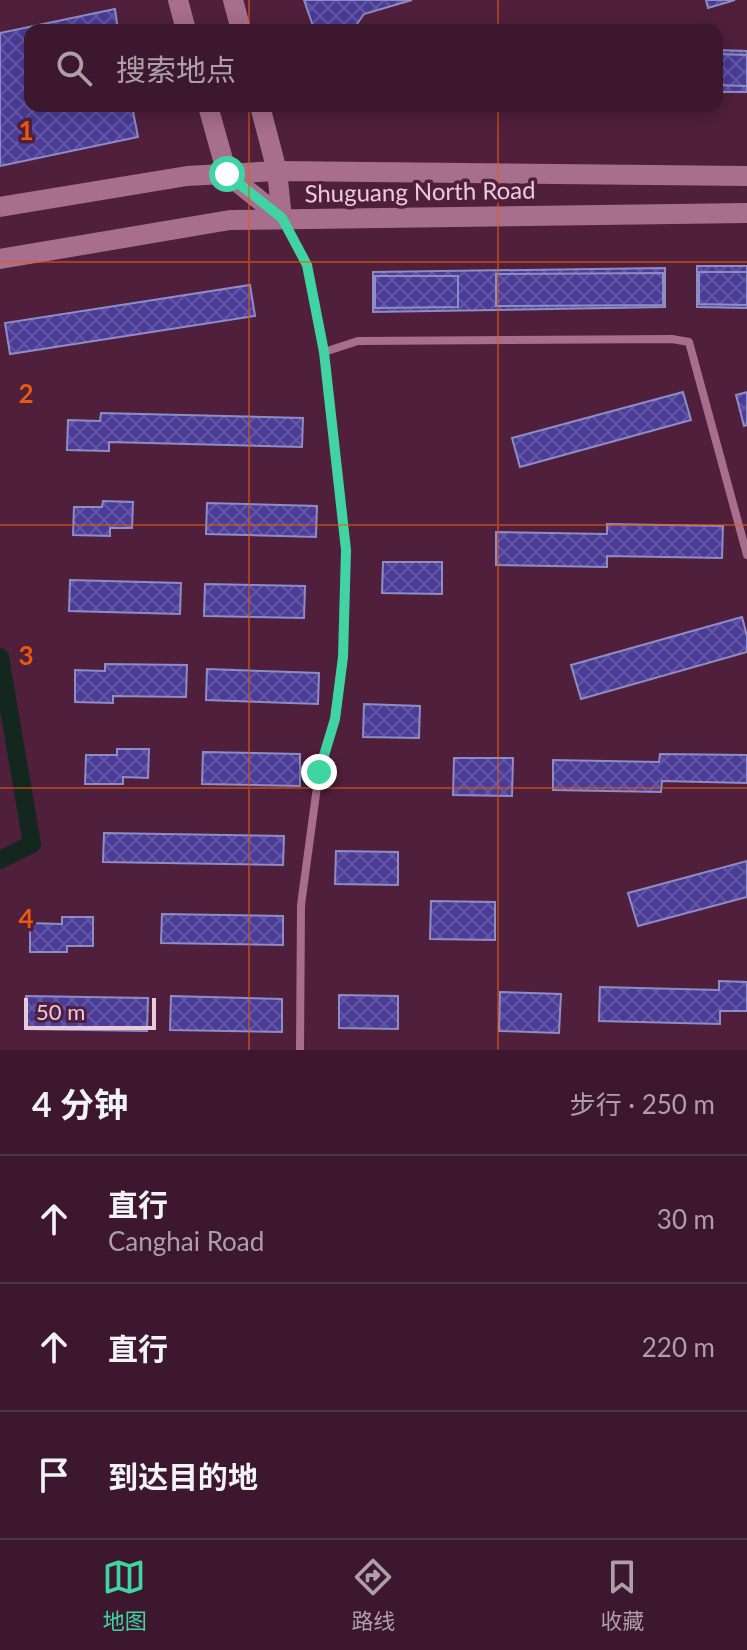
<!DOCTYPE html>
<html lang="zh">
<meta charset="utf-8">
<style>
:root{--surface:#3c172d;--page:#432035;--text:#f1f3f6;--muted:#ac9faa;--line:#553649;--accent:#3fd4a2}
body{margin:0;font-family:Lato,"Noto Sans SC",sans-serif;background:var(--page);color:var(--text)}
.scale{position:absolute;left:24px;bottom:20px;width:132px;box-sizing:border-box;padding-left:8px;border:4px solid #eacbdb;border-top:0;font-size:22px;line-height:28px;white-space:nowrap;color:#eacbdb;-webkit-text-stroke:6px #501f3c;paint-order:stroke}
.stop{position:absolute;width:24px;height:24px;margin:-18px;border:6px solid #3fd4a2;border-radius:50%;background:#fff}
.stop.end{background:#3fd4a2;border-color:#fff;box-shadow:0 2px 8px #0008}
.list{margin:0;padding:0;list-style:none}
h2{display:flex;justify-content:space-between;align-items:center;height:104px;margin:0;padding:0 32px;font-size:34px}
h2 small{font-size:26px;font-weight:400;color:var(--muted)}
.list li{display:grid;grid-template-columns:52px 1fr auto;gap:24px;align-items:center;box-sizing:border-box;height:128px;padding:0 32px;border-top:2px solid var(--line)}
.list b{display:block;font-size:30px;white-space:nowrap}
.list p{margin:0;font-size:26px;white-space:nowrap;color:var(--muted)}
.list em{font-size:26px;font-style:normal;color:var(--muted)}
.icon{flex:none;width:44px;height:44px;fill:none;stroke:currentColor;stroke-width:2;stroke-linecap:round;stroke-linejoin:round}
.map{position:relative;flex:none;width:747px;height:1050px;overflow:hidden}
.search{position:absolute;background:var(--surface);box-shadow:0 4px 20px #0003;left:24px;right:24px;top:24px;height:88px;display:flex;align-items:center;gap:20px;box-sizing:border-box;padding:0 28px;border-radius:16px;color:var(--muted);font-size:30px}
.sheet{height:488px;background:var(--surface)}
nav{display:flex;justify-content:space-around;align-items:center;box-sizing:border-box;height:112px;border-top:2px solid var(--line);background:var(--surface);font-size:22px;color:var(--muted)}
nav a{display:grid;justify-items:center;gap:4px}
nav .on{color:var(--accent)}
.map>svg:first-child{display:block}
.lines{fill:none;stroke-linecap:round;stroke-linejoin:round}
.canal{stroke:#14271f;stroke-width:18}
.building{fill:url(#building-cross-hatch);stroke:#8e8cc4;stroke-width:2}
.lane{stroke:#a76e8d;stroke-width:8}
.secondary{stroke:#a76e8d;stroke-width:20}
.route{stroke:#3fd4a2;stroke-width:10}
.grid{fill:none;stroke:#e8590c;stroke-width:2;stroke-opacity:0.55}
.labels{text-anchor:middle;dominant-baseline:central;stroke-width:7;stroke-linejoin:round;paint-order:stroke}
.street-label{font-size:24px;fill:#eacbdb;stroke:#501f3c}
.grid-label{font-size:26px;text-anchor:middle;font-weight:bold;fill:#e8590c;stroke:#501f3c;stroke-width:7;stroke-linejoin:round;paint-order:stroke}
</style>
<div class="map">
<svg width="747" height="1050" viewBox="0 0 747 1050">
<defs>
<pattern id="building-cross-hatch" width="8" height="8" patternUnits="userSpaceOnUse" patternTransform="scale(2)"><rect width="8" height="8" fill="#4a3c97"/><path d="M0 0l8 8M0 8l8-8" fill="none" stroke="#6457a5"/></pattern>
</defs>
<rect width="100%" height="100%" fill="#501f3c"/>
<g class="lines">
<path class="canal" d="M0,657L32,844L0,860"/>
</g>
<g class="building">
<path d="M304,0H412L364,14L357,24L365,30H318L313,26Z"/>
<path d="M706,0H735L708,8Z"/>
<path d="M115,9L118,30H30V106H132L138,137L0,166V33Z"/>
<path d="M717,50L747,51V92H717Z"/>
<path d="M717,54L747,55V86L717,85Z"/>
<path d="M697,266H747V308L697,307Z"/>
<path d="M665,268V307L373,312V272Z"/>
<path d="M699,272H747V305L699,304Z"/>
<path d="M663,273V305L496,306V274Z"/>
<path d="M375,276H458V307L375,308Z"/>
<path d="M250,285L255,316L10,354L5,323Z"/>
<path d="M683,392L691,420L520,467L512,438Z"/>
<path d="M747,392V425L744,426L736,395Z"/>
<path d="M101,413L303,418L302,447L109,442V451L67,450L68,420L100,421Z"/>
<path d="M103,501L133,502L132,528H110V536L73,535L74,507H102Z"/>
<path d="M207,503L317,506L316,537L206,534Z"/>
<path d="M607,524L723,526L722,558L607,556V567L496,565V532L607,534Z"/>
<path d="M383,562H442V594L382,593Z"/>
<path d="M70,580L181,583L180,614L69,611Z"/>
<path d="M205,584L305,586L304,618L204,616Z"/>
<path d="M742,617L747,636V652L581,699L571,665Z"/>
<path d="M105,664L187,665L186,697L113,696V703L75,702V670L105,671Z"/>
<path d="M207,669L319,673L318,704L206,700Z"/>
<path d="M364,704L420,706L419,738L363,737Z"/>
<path d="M117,749H149L148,778L123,777V784H85L86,755H117Z"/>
<path d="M203,752L300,754V786L202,784Z"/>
<path d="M660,754L747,755V783L662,781L661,792L553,790V760L659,762Z"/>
<path d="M454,758H513L512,796L453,795Z"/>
<path d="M104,833L284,836L283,865L103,862Z"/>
<path d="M336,851L398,852V885L335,884Z"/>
<path d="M747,861V897L638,926L628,893Z"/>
<path d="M431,901L495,902V940L430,939Z"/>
<path d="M162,914L283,916V945L161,943Z"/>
<path d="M62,917H93V946H67V952H30V923L62,924Z"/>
<path d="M719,981L747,982V1011H720V1024L599,1021L600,987L719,990Z"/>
<path d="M500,992L561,994L559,1033L499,1031Z"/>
<path d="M339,995L398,996V1029L339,1028Z"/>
<path d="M26,996L148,998L147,1031L25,1029Z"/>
<path d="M171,996L282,999V1032L170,1030Z"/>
</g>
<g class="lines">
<g class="lane">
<path d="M283,220L307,265L324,352L346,550L343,657L335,719L319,772L301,905L300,1050"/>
<path d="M324,352L358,341L672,339L689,342L747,555"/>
</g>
<g class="secondary">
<path d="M178,0L186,30"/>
<path d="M233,0L241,30"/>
<path d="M208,106L227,174L282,218"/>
<path d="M260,106L277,171L282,218"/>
<path d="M0,207L187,176L277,171L747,176"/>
<path d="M0,259L230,220L747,213"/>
</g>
</g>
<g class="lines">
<path class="route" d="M227,174L282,218L307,265L324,352L346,550L343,657L335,719L319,772"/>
</g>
<path class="grid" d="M249,0V30M498,0V30M249,106V1050M498,106V1050M0,262H747M0,525H747M0,788H747"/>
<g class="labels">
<g class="street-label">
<text transform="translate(420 191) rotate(-1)">Shuguang North Road</text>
</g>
</g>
<g class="grid-label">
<text x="26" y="140">1</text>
<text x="26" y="403">2</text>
<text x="26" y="665">3</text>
<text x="26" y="928">4</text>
</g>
</svg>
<div class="scale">50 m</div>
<div class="stop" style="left:227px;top:174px"></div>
<div class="stop end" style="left:319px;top:772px"></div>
<div class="search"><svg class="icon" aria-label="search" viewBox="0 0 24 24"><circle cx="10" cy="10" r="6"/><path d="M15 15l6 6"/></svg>搜索地点</div>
</div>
<section class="sheet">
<h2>4 分钟<small>步行 · 250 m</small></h2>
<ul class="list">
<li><svg class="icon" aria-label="ahead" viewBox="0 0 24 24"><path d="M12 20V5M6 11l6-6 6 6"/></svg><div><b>直行</b><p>Canghai Road</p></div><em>30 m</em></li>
<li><svg class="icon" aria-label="ahead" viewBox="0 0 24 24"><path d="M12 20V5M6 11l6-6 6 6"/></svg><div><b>直行</b></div><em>220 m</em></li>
<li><svg class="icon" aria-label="arrive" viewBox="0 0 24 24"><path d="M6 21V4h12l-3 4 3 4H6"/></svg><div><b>到达目的地</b></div></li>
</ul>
</section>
<nav>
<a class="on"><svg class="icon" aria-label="map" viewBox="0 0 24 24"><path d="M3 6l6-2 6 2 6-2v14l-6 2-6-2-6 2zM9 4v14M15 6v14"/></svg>地图</a>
<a><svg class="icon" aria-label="directions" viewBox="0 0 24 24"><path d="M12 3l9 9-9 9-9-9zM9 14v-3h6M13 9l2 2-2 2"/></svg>路线</a>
<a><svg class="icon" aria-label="saved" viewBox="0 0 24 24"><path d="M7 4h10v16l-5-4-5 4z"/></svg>收藏</a>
</nav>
